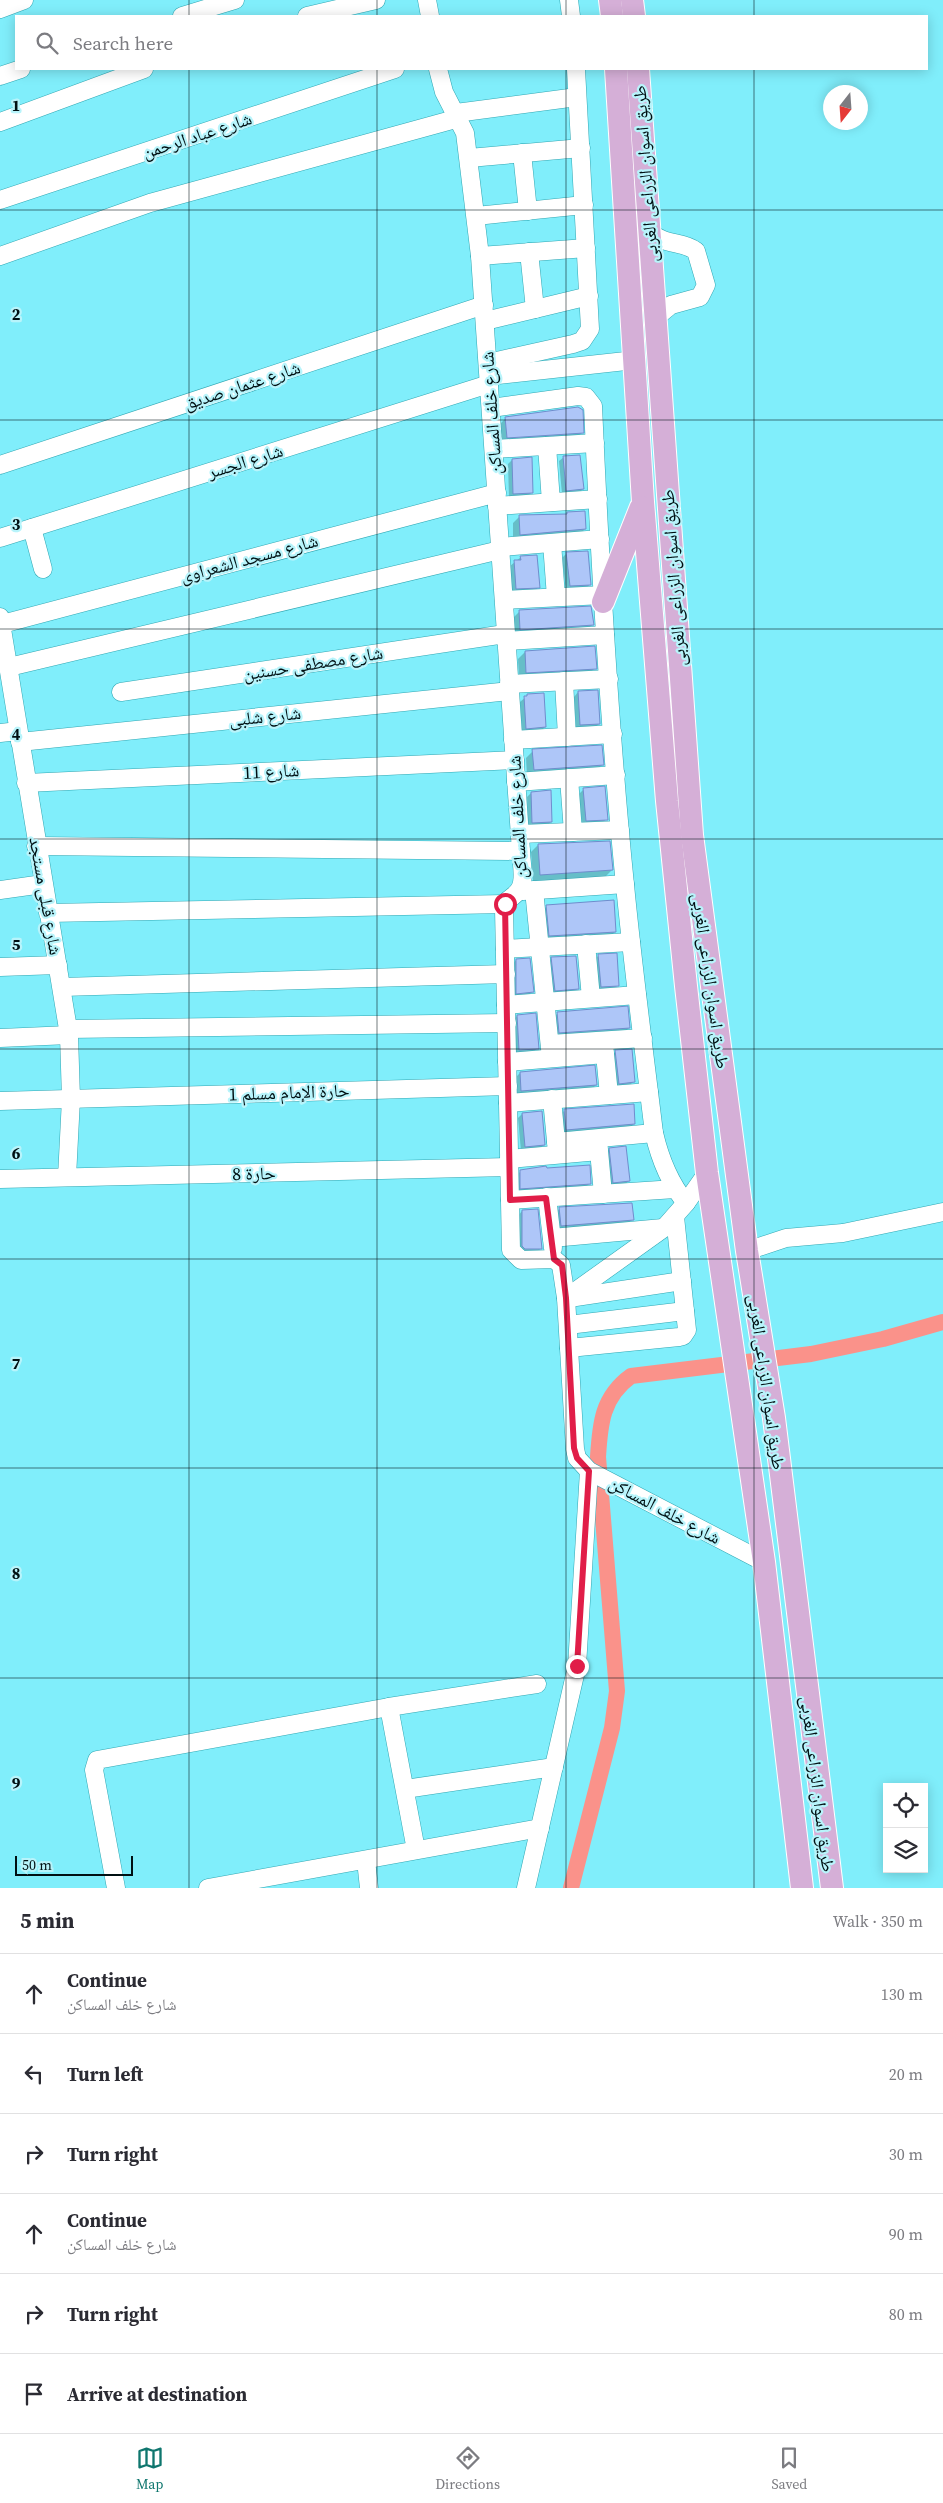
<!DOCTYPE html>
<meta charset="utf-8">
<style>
:root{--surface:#fff;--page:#f7f7f7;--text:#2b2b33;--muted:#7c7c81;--line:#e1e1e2;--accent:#0f766e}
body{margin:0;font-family:"Source Serif 4","Noto Naskh Arabic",serif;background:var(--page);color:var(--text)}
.controls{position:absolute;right:15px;bottom:15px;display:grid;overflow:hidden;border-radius:0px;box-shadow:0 2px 12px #0003}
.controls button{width:45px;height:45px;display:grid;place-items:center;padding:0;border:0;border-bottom:1px solid var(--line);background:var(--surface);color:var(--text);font:25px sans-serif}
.compass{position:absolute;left:823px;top:85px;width:45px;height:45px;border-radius:50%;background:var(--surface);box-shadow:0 2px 12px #0003;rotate:197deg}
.scale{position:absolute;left:15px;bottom:12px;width:118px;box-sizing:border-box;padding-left:5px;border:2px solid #001013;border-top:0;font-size:14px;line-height:18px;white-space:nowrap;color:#001013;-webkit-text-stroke:4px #b8f4fb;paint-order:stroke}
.stop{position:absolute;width:15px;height:15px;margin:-11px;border:4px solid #e11d48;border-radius:50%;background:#fff}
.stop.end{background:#e11d48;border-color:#fff;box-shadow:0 1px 5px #0008}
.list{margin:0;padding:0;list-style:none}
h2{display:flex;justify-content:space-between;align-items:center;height:65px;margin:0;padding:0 20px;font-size:21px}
h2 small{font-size:16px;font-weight:400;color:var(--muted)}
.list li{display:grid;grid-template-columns:32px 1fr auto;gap:15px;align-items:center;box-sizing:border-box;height:80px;padding:0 20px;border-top:1px solid var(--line)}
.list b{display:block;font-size:19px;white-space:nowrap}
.list p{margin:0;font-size:16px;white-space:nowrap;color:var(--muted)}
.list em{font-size:16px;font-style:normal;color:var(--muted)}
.icon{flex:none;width:28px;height:28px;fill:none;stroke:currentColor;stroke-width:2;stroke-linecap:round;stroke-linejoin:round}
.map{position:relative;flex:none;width:943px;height:1888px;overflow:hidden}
.search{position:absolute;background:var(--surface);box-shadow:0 2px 12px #0003;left:15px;right:15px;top:15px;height:55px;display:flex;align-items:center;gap:12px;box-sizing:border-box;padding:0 18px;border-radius:0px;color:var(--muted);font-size:19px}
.sheet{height:545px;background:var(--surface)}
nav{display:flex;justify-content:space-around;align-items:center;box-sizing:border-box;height:70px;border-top:1px solid var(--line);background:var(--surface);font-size:14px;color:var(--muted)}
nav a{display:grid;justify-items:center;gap:2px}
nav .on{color:var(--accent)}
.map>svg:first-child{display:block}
.shadow{fill:#0003}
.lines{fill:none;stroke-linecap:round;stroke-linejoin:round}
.canal{stroke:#fa928a;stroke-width:16}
.building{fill:#aec6f8;stroke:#708dcd}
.minor-casing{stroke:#30a7b3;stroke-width:19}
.major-casing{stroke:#fff;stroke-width:24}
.minor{stroke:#fff;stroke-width:18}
.major{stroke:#d5afd7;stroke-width:22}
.route{stroke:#e11d48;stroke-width:6}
.grid{fill:none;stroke:#001013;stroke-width:1;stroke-opacity:0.55}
.labels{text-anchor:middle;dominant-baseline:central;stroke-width:4.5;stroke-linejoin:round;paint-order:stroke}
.street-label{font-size:18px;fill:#001013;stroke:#b8f4fb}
.grid-label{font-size:16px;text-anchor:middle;font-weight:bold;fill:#001013;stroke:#b8f4fb;stroke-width:4.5;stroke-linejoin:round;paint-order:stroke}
</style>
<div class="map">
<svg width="943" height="1888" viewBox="0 0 943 1888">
<rect width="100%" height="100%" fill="#80eefb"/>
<g class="shadow">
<path d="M506,418L582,433L575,439L500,444L499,425Z"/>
<path d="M564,457L583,489L579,493L562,494L559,461Z"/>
<path d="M512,460L532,492L527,497L509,498L508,464Z"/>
<path d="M568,513L585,529L578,536L513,541V523L520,516L565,515Z"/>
<path d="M587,552L590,584L586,589L566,590L562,558L566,554Z"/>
<path d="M521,557L539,587L534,591L512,593L510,566Z"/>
<path d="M520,611L592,625L586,631L514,636L513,618Z"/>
<path d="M525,652L595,668L588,675L519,679L518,659Z"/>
<path d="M578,692L599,724L595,728L576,729L574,697Z"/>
<path d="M528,695L545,727L541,731L522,732L520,702Z"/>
<path d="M533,751L602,765L595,772L527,776L526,758Z"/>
<path d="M584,789L606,819L602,824L582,825L579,794Z"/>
<path d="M531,793L551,822L547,826L528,827L527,797Z"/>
<path d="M538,845L612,870L605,877L533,881L531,852Z"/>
<path d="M547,906L615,932L608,939L543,942L540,913Z"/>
<path d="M598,956L618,985L613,990L597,991L594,960Z"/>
<path d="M552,958L578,988L574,993L551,994L548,963Z"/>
<path d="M516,960L532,992L528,996L512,997V965Z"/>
<path d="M558,1013L629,1028L622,1035L553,1039L551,1020Z"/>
<path d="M517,1016L537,1048L533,1053L515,1054L513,1020Z"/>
<path d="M616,1052L633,1082L629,1086L615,1088L611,1056Z"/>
<path d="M520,1073L596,1085L589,1092L514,1098L513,1080Z"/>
<path d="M564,1111L634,1124L627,1131L559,1137L557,1117Z"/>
<path d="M522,1114L544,1145L539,1149L521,1151L518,1118Z"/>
<path d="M610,1149L629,1181L624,1185L609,1186L606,1153Z"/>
<path d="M521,1171L590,1183L583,1190L514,1195V1178Z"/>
<path d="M559,1209L632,1220L625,1226L555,1233L553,1216Z"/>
<path d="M522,1211L541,1248L537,1253H521L518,1250V1216Z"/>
</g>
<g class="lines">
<path class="canal" d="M571,1888L612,1728L617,1691L598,1457C600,1424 602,1397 631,1376L811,1354L883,1339L943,1322"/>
</g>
<g class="building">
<path d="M578,407L583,410L584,433L507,438L505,417Z"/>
<path d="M580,455L584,489L566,491L563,456Z"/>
<path d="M532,457L533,493L513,494L512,459Z"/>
<path d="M585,511L586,529L520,535L519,515L567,514V512Z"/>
<path d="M588,551L591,585L570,586L566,552Z"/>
<path d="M537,555L540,588L516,589L514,560H521L520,556Z"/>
<path d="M591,606L594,625L520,630L519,610Z"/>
<path d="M595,646L597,669L526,673L525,651Z"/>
<path d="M598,690L600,724L580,725L578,691Z"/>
<path d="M544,693L546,727L526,729L524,696H527V694Z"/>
<path d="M602,745L604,765L534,770L532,749Z"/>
<path d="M605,786L608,820L586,821L583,788Z"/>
<path d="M551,790L552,822L532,823L531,792Z"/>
<path d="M610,841L613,870L540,875L538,844Z"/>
<path d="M614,900L616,932L549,936L546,905Z"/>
<path d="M617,953L619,986L601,987L598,954Z"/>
<path d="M576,956L579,989L555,991L551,957Z"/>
<path d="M530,958L534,992L516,994V959Z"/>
<path d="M628,1006L630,1028L559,1033L557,1012Z"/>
<path d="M536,1013L539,1049L519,1050L517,1015Z"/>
<path d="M632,1049L635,1082L619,1084L615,1050Z"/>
<path d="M595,1065L597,1085L521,1091L520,1072Z"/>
<path d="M634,1104L635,1124L566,1130L564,1109Z"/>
<path d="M542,1111L545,1145L525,1147L522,1113Z"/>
<path d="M626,1146L630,1181L613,1183L609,1148Z"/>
<path d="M590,1165L591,1184L520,1189V1170L546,1166L547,1168Z"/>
<path d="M632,1203L634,1220L561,1226L559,1207Z"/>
<path d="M538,1209L542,1249H525L522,1246V1210Z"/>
</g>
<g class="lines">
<g class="minor-casing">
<g id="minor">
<path d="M427,0L430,16"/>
<path d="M569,0L571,16"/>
<path d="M0,9L24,0"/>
<path d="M182,16L235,0"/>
<path d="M307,16L376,0"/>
<path d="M438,69L444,92L465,133L480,256L521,851C521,862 526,881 519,890C514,898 506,898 504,908L511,1250L521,1260L554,1259L561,1265L566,1298L575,1449L577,1458L589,1471L764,1562"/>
<path d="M0,76L21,69"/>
<path d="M456,113L577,97"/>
<path d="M0,122L144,69"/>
<path d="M522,153L528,211"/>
<path d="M469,158L581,148"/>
<path d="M0,200L395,69"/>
<path d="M476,216L584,205"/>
<path d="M649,231C666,247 681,240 696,251L706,285L700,297L671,305L654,319"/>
<path d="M529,252L535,309"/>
<path d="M0,256L150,203L459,118"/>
<path d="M480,256L586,248"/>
<path d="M485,321L589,296"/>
<path d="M488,363L573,344L582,341L590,329L576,69"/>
<path d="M489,376L635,360"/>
<path d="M491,408L578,396L586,397L593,406C600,565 609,726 625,885C633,968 644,1050 654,1133C660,1159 669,1182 686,1203"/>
<path d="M547,446L551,502"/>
<path d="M494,449L595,443"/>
<path d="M0,465L484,305"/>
<path d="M497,506L598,499"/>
<path d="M32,528L43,569"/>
<path d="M0,538L489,384"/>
<path d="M552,543L556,597"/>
<path d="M500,547L600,539"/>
<path d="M504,600L603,595"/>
<path d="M0,617L69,1035L71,1099L67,1177"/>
<path d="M2,624L497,493"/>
<path d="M506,641L605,635"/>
<path d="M9,667L500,550"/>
<path d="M564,681L567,737"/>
<path d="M509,684L609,679"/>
<path d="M121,692L505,634"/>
<path d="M0,733L18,731"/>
<path d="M513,740L613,734"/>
<path d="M20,742L510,691"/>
<path d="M569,778L573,832"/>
<path d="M516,782L616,775"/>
<path d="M26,783L515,760"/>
<path d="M520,834L620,830"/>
<path d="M36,846L521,851"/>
<path d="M0,890L43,884"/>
<path d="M534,890L551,1058"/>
<path d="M523,891L625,884"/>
<path d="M48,913L505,904"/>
<path d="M586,944L591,998"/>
<path d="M505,949L631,942"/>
<path d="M0,967L58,965"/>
<path d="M62,987L506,974"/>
<path d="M506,1005L637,995"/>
<path d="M68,1029L507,1023"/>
<path d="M0,1038L69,1035"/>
<path d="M550,1044L643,1038"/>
<path d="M604,1044L609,1095"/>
<path d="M507,1062L605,1054"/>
<path d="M552,1099L557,1152"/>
<path d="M0,1101L508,1086"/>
<path d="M508,1103L649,1092"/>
<path d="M598,1140L603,1194"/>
<path d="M556,1142L654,1133"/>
<path d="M509,1159L599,1151"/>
<path d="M0,1179L509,1167"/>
<path d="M547,1197L553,1248"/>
<path d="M510,1200L675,1189"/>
<path d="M552,1238L663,1228"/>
<path d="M747,1251L786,1238L843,1233L943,1212"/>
<path d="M566,1298L664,1228L686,1203L707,1173"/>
<path d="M569,1298L682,1281"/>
<path d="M568,1325L685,1311"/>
<path d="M569,1348L679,1337L683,1336L687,1330L675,1217"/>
<path d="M389,1707L537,1684"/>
<path d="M405,1789L554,1767"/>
<path d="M366,1860L369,1888"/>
<path d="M116,1888L94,1770L97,1760L389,1707L416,1850"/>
<path d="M208,1888L540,1828"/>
<path d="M526,1888L577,1666L589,1471"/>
</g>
</g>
<g class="major-casing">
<g id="major">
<path d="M610,0L612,16"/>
<path d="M632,0L634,16"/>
<path d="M616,69L643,502L667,801L686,986L707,1173L764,1562L802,1888"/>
<path d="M638,69L692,835L747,1251L774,1418L832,1888"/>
<path d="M603,602L641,507"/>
</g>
</g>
<use href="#minor" class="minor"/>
<use href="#major" class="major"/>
</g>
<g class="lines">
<path class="route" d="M505,904L510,1200L546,1198L554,1259L562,1265L566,1298L574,1448L577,1458L589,1471L577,1666"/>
</g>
<path class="grid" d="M189,0V16M377,0V16M566,0V16M754,0V16M189,69V1888M377,69V1888M566,69V1888M754,69V1888M0,210H943M0,420H943M0,629H943M0,839H943M0,1049H943M0,1259H943M0,1468H943M0,1678H943"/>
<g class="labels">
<g class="street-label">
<text transform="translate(197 135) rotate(-18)">شارع عباد الرحمن</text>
<text transform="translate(645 174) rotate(-94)">طريق اسوان الزراعى الغربى</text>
<text transform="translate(242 385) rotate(-18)">شارع عثمان صديق</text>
<text transform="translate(491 413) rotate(-94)">شارع خلف المساكن</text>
<text transform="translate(245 461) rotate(-17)">شارع الجسر</text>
<text transform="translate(249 558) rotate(-15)">شارع مسجد الشعراوى</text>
<text transform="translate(673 578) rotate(-94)">طريق اسوان الزراعى الغربى</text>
<text transform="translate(313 663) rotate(-9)">شارع مصطفى حسنين</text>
<text transform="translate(265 716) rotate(-6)">شارع شلبى</text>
<text transform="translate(271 771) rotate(-3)">شارع 11</text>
<text transform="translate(517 817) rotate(-93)">شارع خلف المساكن</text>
<text transform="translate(46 896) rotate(80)">شارع قبلى مستجد</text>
<text transform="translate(711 981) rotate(82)">طريق اسوان الزراعى الغربى</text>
<text transform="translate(289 1092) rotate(-2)">حارة الإمام مسلم 1</text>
<text transform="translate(254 1173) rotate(-1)">حارة 8</text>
<text transform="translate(767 1382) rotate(82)">طريق اسوان الزراعى الغربى</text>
<text transform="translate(665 1510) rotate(28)">شارع خلف المساكن</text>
<text transform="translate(818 1784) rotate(83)">طريق اسوان الزراعى الغربى</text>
</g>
</g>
<g class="grid-label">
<text x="16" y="111">1</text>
<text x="16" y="320">2</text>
<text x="16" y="530">3</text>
<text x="16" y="740">4</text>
<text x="16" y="950">5</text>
<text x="16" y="1159">6</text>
<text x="16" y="1369">7</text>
<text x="16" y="1579">8</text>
<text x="16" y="1789">9</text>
</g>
</svg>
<div class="controls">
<button><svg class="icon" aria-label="locate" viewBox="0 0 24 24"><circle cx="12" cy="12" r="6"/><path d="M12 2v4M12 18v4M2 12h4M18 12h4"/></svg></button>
<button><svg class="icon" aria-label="layers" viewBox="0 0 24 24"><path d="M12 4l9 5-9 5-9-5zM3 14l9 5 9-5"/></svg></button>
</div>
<svg class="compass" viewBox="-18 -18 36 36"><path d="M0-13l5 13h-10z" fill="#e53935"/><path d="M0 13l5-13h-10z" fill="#7c7c81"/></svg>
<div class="scale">50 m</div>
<div class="stop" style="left:505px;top:904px"></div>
<div class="stop end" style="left:577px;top:1666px"></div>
<div class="search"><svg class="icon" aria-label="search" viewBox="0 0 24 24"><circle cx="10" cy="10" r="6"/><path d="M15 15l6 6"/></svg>Search here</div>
</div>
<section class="sheet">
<h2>5 min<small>Walk · 350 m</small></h2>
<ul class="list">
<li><svg class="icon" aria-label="ahead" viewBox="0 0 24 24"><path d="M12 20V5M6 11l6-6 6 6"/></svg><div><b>Continue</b><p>شارع خلف المساكن</p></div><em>130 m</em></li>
<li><svg class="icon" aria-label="left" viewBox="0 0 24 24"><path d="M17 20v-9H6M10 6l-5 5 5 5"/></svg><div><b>Turn left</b></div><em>20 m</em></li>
<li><svg class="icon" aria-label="right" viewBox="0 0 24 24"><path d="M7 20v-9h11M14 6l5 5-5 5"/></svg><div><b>Turn right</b></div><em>30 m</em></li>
<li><svg class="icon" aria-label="ahead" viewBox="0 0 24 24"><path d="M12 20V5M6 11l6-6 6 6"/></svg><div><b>Continue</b><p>شارع خلف المساكن</p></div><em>90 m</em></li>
<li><svg class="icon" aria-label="right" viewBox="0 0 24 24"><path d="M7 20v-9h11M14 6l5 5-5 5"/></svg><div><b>Turn right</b></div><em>80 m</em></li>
<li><svg class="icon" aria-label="arrive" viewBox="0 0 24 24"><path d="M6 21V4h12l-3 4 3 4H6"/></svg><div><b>Arrive at destination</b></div></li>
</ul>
</section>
<nav>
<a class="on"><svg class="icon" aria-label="map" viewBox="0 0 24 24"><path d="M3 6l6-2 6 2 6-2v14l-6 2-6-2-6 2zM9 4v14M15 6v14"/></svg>Map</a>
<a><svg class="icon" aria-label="directions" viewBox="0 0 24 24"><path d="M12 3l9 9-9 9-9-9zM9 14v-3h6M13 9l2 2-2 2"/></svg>Directions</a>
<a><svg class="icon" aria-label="saved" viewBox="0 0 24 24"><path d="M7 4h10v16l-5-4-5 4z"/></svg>Saved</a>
</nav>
